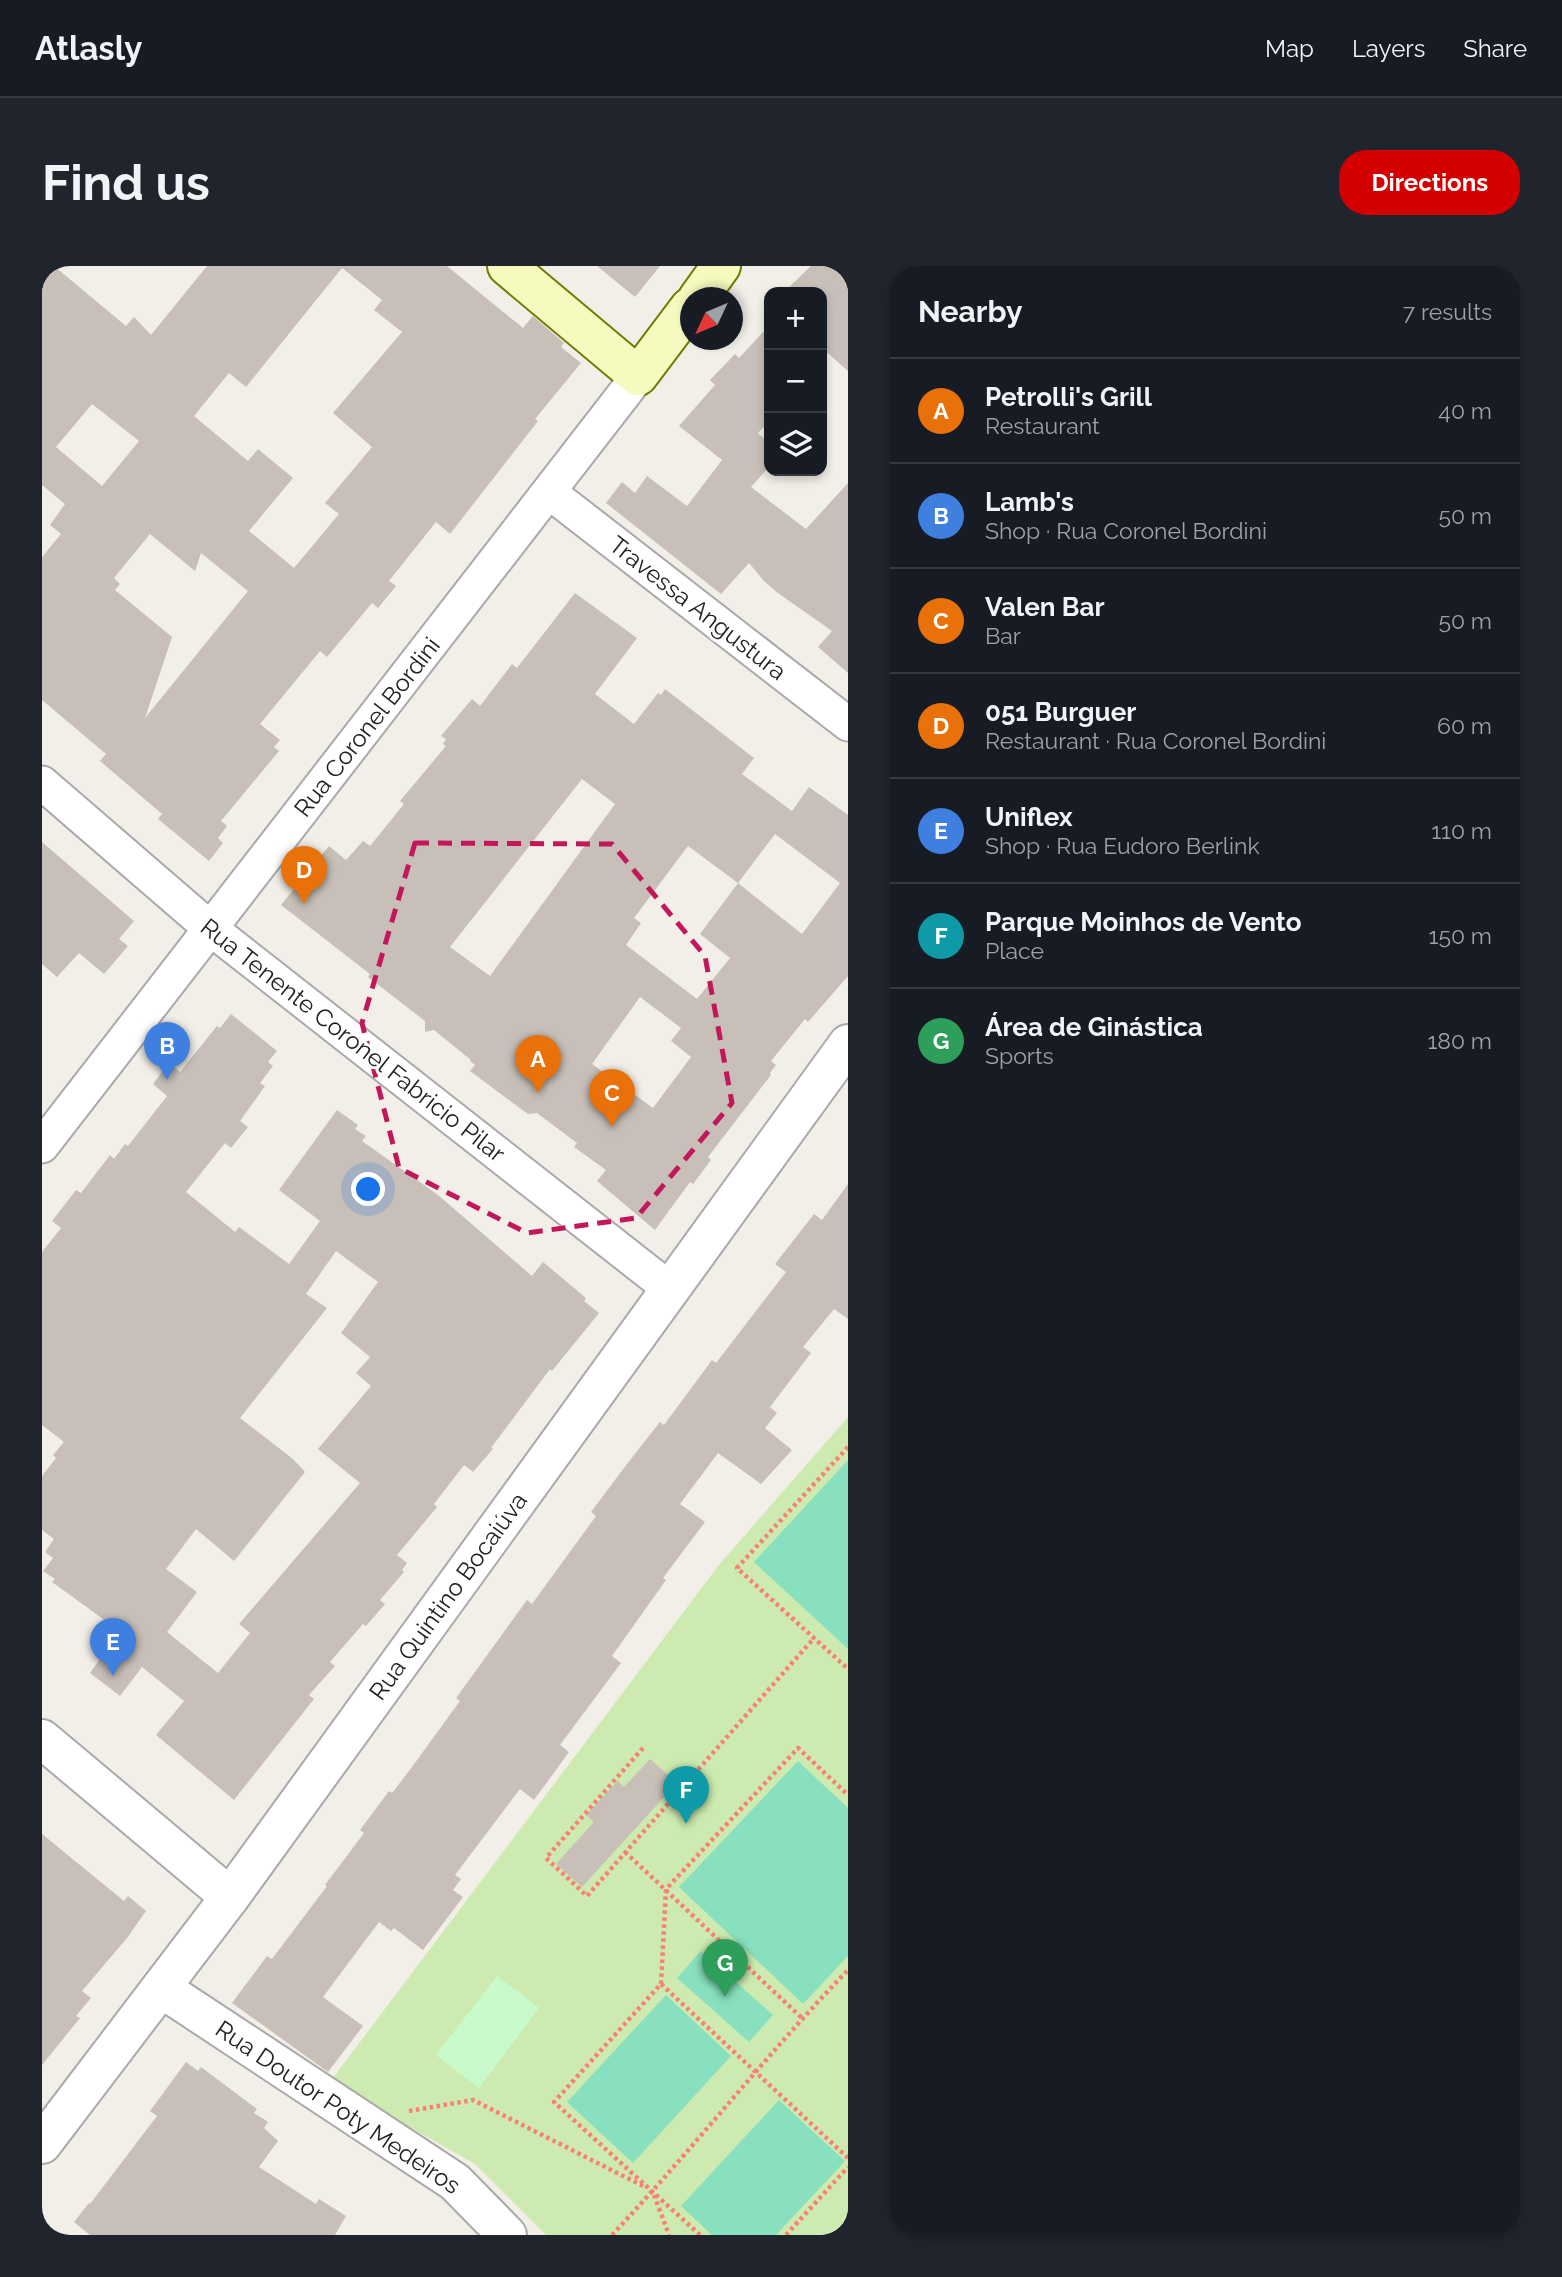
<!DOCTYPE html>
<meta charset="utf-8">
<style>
:root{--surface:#171b24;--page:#20242c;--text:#f1f3f6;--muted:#9ea1a6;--line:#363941;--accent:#d40000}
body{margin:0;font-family:Raleway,sans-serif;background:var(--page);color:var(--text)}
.controls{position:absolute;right:21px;top:21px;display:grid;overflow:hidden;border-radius:14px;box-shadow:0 4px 10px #0003}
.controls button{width:63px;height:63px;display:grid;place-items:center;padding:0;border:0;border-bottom:2px solid var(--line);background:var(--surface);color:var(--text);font:35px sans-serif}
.compass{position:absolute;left:638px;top:21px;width:63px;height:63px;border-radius:50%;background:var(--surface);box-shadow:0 4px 10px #0003;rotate:226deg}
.you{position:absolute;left:327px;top:924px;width:24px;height:24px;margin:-18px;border:5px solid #fff;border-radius:50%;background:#1a73e8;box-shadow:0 0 0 10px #1a73e833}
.badge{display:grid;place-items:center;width:46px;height:46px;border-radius:50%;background:var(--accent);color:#fff;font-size:23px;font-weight:700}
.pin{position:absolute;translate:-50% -58px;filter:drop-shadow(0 2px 4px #0008)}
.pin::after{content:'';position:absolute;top:37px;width:24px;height:21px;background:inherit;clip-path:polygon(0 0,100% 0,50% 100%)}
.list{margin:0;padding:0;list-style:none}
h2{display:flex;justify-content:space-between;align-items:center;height:91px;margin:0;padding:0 28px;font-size:30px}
h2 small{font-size:23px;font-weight:400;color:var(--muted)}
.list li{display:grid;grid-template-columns:46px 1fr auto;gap:21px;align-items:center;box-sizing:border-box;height:105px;padding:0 28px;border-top:2px solid var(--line)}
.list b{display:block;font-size:26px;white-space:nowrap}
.list p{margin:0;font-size:23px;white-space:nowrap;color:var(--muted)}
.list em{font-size:23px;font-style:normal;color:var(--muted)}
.icon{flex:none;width:38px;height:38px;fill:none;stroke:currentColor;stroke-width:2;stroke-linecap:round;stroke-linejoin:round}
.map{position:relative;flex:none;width:806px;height:1969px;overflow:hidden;border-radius:28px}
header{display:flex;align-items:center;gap:42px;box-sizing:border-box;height:98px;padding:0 35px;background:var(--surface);border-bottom:2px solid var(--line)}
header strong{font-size:33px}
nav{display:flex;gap:38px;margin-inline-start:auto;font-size:24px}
.intro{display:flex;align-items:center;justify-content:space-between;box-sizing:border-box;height:168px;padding:0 42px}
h1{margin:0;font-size:49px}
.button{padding:18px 32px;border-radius:28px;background:var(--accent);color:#fff;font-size:24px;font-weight:700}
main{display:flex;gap:42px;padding:0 42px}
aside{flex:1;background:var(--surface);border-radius:28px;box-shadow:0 4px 10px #0003}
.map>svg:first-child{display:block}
.grass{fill:#cdebb0}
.park{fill:#c8facc}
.pitch{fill:#88e0be}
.building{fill:#c7bfb8;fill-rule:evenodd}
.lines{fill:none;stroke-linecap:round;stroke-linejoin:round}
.minor-casing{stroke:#a9a9a9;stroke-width:37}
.tertiary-casing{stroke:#a9a9a9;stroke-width:42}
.secondary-casing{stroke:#707d05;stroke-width:42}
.path{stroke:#fa8072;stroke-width:4.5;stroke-dasharray:3.5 3.5;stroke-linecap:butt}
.minor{stroke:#fff;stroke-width:33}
.tertiary{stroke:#fff;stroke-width:38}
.secondary{stroke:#f7fabf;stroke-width:38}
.marked{fill:none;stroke:#c2185b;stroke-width:5;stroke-dasharray:14 9;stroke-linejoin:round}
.labels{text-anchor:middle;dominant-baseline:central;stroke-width:6;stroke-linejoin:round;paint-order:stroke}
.street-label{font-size:24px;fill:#222;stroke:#fff}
</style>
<header>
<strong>Atlasly</strong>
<nav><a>Map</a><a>Layers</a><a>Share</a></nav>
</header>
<div class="intro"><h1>Find us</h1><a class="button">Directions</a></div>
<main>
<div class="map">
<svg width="806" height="1969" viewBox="0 0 806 1969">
<rect width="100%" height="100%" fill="#f2efe9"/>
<path class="grass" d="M806,1151V1969H504L433,1898L288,1816L676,1300Z"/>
<path class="park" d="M455,1710L497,1742L437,1822L394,1789Z"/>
<g class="pitch">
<path d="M806,1194V1383L712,1296Z"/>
<path d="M756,1495L806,1542V1690L761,1738L637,1621Z"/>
<path d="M659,1685L731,1749L707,1776L635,1712Z"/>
<path d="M624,1729L689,1790L591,1897L525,1836Z"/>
<path d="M737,1834L803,1895L734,1969H670L639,1940Z"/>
</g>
<g class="building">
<path d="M0,0H12L84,60L92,51L109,69L165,0H405L481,62L491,50L522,77L519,81L539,97L493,153L496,155L408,268L394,256L347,315L354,320L336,342L330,337L285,391L278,385L218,458L238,474L232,481L237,485L179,555L185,560L176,572L181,577L167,595L116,553L120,548L58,495L64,488L0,434V291L19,268L8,259L23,238L0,219ZM300,2L340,34L332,44L360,66L291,147L330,181L283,237L297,248L252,302L207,265L251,212L216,183L206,195L152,150L187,107L204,121ZM50,138L97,175L60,220L14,181ZM108,268L153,305L159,287L206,325L103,452L130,371L73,324L78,318L72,312Z"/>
<path d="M555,0H618L593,31Z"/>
<path d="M769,0H806V105L780,82V26H742Z"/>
<path d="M727,60V155L716,167L727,177V201L709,221L764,263L806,217V407L776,381L790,365L736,327L722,315L707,297L679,328L564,237L580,216L593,227L605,210L645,240L680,194L637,160L673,119L668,114L693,88L697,92Z"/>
<path d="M533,327L595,372L553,428L592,458L616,427L619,429L623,423L712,492L700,508L750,545L767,521L806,549V710L766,756L763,753L729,795L734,799L728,807L729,809L666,891L669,894L651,918L648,916L613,964L555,915L564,904L532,881L535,877L495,847L486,848L428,805L433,799L428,795L429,794L392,764L383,766V755L326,711L328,708L239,639L287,580L304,594L321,575L328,580L362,538L358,535L404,480L401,478L404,473L399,470L430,433L438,440L470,398L475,402ZM540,513L573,538L448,710L408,681ZM733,568L798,617L760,668L696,617ZM646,580L696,617L658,668L688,692L655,733L584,679L599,657L592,652ZM598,731L639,762L629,775L649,791L611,842L550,798Z"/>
<path d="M0,576L92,655L77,673L86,680L62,708L37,687L15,711L0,698Z"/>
<path d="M189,748L235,785L226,796L231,800L218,817L223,820L198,855L206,861L189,882L183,877L144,926L193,966L197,961L247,998L278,955L237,924L295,844L316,859L313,863L324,870L320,875L396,929L490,1010L501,996L544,1032L542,1035L557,1047L510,1105L508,1103L449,1182L451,1183L431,1206L422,1199L392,1238L395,1241L355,1289L365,1297L360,1304L362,1306L338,1334L343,1338L324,1360L321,1358L288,1396L293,1400L267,1429L272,1433L192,1534L114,1469L142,1435L100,1401L78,1430L48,1407L70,1376L59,1368L86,1371L10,1316L13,1313L1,1305L11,1292L3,1286L12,1273L0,1264V1210L14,1192L11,1189L22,1176L0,1159V986L19,962L10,955L34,924L39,927L68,889L72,893L83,878L86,880L125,830L111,818L127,797L138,806L175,760L178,762ZM294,985L336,1016L299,1067L328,1091L314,1107L329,1120L276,1183L318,1217L197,1358L208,1367L176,1407L125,1366L155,1326L124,1303L154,1263L192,1295L263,1206L251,1193L198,1152L285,1042L264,1028Z"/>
<path d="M806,918V1053L792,1043L761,1081L769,1087L728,1141L735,1147L723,1162L750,1184L719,1218L676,1187L638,1238L663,1256L621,1312L624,1314L570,1390L579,1397L518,1479L527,1486L492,1534L478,1523L413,1609L419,1613L411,1624L421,1631L381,1684L352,1662L349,1665L337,1656L281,1731L321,1760L286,1806L190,1737L225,1690L230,1693L285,1620L283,1619L322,1567L318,1564L347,1525L350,1527L367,1505L418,1435L414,1432L485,1334L490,1338L554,1250L549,1246L585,1198L618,1156L622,1159L670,1094L674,1097L744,1006L733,998L772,948L780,954Z"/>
<path d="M608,1493L635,1517L540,1621L514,1598L552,1556L544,1549L576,1515L582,1521Z"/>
<path d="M0,1568L82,1635L86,1630L104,1645L85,1672L40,1725L49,1732L34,1750L38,1752L0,1799Z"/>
<path d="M144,1796L156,1805L159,1801L215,1843L212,1847L226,1856L222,1862L236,1875L217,1901L274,1938L277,1933L304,1950L293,1969H48L32,1956L47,1937L48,1938L115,1850L108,1845Z"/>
</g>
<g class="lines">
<g class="minor-casing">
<g id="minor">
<path d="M507,226L806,458"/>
<path d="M0,517L169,663L628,1023"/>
<path d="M0,880L596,110"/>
</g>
</g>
<g class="tertiary-casing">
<g id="tertiary">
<path d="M0,1473L188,1631"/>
<path d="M119,1722L413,1916L465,1969"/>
<path d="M0,1878L188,1631L806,778"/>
</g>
</g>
<g class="secondary-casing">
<g id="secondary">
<path d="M465,0L596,110L648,41"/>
<path d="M656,32L679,0"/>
</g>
</g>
<g class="path">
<path d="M806,1181L695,1302L806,1403"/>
<path d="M601,1482L504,1592L545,1630L772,1372"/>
<path d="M583,1586L760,1752"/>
<path d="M619,1718L806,1892"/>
<path d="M367,1845L431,1834L603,1921"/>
<path d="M612,1929L627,1969"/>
<path d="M570,1969C651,1883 724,1789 806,1704"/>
<path d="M658,1969L512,1836L619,1718L624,1623L756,1482L806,1529"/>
<path d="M744,1969L806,1901"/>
</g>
<use href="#minor" class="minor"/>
<use href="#tertiary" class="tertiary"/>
<use href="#secondary" class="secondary"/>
</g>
<path class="marked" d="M373,577L570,578L663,690L690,837L594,952L485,967L357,902L320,757Z"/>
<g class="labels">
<g class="street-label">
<text transform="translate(656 342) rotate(38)">Travessa Angustura</text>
<text transform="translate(325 461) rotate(-52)">Rua Coronel Bordini</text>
<text transform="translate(311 774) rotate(38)">Rua Tenente Coronel Fabricio Pilar</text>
<text transform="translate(406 1330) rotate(-54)">Rua Quintino Bocaiúva</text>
<text transform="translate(296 1841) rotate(34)">Rua Doutor Poty Medeiros</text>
</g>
</g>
</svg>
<div class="controls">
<button>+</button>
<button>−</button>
<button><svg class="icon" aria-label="layers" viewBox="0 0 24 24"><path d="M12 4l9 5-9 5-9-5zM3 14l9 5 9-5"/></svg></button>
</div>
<svg class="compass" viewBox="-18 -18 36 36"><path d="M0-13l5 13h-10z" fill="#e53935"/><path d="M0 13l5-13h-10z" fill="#9ea1a6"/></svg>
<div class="you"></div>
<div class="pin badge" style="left:496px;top:827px;background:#e8710a">A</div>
<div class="pin badge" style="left:125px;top:814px;background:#3f7fe0">B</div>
<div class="pin badge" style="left:570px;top:861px;background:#e8710a">C</div>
<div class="pin badge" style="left:262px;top:638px;background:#e8710a">D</div>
<div class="pin badge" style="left:71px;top:1410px;background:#3f7fe0">E</div>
<div class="pin badge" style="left:644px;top:1558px;background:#0f9aa8">F</div>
<div class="pin badge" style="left:683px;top:1731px;background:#2e9e5b">G</div>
</div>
<aside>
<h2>Nearby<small>7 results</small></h2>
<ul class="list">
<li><span class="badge" style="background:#e8710a">A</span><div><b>Petrolli's Grill</b><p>Restaurant</p></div><em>40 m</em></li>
<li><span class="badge" style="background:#3f7fe0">B</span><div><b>Lamb's</b><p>Shop · Rua Coronel Bordini</p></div><em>50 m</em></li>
<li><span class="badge" style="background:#e8710a">C</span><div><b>Valen Bar</b><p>Bar</p></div><em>50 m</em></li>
<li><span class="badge" style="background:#e8710a">D</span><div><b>051 Burguer</b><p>Restaurant · Rua Coronel Bordini</p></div><em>60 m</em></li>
<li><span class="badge" style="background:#3f7fe0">E</span><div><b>Uniflex</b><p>Shop · Rua Eudoro Berlink</p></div><em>110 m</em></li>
<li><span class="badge" style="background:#0f9aa8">F</span><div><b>Parque Moinhos de Vento</b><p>Place</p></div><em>150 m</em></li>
<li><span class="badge" style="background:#2e9e5b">G</span><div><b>Área de Ginástica</b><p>Sports</p></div><em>180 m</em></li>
</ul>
</aside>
</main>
